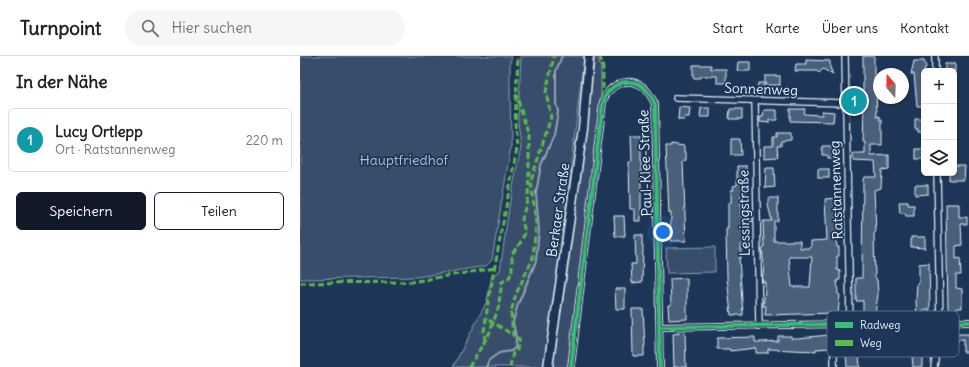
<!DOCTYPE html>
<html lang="de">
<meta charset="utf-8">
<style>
:root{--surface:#fff;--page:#f6f6f6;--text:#222;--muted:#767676;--line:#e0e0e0;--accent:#111827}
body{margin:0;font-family:Delius,sans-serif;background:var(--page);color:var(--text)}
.controls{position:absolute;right:12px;top:12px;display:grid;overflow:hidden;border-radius:6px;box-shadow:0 1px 3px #0004}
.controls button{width:36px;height:36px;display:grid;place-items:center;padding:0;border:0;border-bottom:1px solid var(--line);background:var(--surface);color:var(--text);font:20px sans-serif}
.compass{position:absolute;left:573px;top:12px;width:36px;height:36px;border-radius:50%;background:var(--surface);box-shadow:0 1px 3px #0004;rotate:341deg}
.you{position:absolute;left:363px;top:176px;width:14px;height:14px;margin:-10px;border:3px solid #fff;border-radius:50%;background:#1a73e8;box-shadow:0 0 0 6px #1a73e833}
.badge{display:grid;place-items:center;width:26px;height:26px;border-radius:50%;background:var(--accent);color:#fff;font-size:13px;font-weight:700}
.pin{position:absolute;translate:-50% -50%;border:2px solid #fff;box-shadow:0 1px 4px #0006}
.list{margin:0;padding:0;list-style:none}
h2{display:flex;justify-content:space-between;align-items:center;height:52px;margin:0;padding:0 16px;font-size:17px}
h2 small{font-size:13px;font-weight:400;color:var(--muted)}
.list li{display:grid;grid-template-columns:26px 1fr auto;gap:12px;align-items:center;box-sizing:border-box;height:64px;margin:0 8px 8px;padding:0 8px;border:1px solid var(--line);border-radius:6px}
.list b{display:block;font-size:15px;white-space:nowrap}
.list p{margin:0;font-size:13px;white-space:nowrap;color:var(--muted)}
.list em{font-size:13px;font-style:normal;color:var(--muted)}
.actions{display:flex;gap:8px;padding:12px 16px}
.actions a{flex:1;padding:9px 0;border:1px solid var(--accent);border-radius:6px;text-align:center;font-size:14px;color:var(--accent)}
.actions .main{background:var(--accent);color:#fff}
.icon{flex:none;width:22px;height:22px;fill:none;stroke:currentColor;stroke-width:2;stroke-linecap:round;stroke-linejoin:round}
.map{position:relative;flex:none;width:669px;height:311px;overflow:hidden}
header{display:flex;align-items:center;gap:24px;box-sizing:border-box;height:56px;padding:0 20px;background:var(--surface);border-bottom:1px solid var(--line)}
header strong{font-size:19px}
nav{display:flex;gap:22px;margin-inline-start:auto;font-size:14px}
.search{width:280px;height:36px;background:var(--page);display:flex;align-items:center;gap:10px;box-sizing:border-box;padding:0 14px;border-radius:22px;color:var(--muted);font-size:15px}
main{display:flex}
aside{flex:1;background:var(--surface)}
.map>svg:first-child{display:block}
.green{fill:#374d6c;stroke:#909fb2}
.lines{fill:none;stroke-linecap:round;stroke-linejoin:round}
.stream{stroke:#95a4b5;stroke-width:2}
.building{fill:#495e7a;stroke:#e8f1f8;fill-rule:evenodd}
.street-casing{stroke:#e8f1f8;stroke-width:8}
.secondary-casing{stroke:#e8f1f8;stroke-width:11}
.street{stroke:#1d3557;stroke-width:5.5}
.secondary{stroke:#1d3557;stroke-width:8}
.quiet{stroke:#5cbc4b;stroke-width:3;stroke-dasharray:6 3;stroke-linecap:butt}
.cycleway-casing{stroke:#1d3557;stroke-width:6}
.cycleway{stroke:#3abd76;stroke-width:4}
.labels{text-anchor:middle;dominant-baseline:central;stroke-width:3.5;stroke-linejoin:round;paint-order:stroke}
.street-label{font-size:14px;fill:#e8f1f8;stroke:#1d3557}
.park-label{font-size:14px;fill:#b3c0ce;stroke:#1d3557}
.key{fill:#1d3557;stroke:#5a6d87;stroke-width:1}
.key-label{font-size:11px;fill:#e8f1f8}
</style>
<header>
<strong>Turnpoint</strong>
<div class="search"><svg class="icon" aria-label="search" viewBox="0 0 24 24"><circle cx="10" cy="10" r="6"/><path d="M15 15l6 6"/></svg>Hier suchen</div>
<nav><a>Start</a><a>Karte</a><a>Über uns</a><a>Kontakt</a></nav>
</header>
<main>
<aside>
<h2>In der Nähe<small></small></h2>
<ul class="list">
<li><span class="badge" style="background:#0f9aa8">1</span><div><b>Lucy Ortlepp</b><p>Ort · Ratstannenweg</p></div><em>220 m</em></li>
</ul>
<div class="actions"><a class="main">Speichern</a><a>Teilen</a></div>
</aside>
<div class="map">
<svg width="669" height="311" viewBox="0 0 669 311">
<rect width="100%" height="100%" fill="#1d3557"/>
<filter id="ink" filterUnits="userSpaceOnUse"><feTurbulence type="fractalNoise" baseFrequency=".025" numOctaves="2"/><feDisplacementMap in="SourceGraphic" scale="8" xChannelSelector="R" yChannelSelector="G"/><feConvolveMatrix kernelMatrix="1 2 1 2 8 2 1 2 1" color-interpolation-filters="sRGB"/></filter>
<g filter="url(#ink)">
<g class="green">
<path d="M0,0H212L210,6V31L211,90L192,204L186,210L117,221L0,223Z"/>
<path d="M221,0H284L263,176L244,308L243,311H153L187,245L192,219L200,215L209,151L221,91L218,66Z"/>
<path d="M295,0H297L301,12V46L269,311H252L269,204Z"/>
<path d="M415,191V216L367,217L366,192Z"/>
</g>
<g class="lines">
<path class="stream" d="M186,311L189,304L199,297L211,295L215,292L216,281L213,266L218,248L236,205L239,174L236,137L241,109L254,79L258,56L256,47V15L262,0"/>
</g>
<g class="building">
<path d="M563,0H574V22H579V33H576L577,61L580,60V64H582V89H571V100L589,99V113L582,114L581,132L574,134L576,175L574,178L575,221L577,224L578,239L575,258H563V245H556V222H562L563,124L564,121H576L575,106L553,105V98H565V86H563L564,52H561V42H566L563,36Z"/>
<path d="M506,4L530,5V11L533,19L523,13L519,17L517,15H495L496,8H506Z"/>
<path d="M614,5H624L626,11L624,14V50H617L614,18H611Z"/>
<path d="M438,6H450V15H437Z"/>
<rect x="645" y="8" width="10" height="7"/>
<path d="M393,9H411V13H426V27H417V20H401V22H393Z"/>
<rect x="465" y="20" width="15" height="9"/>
<path d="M458,27H464L463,36H457Z"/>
<path d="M379,51L390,52L389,61H385L384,64H378Z"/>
<path d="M401,52H410V61H400Z"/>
<path d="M430,53H442V63H429Z"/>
<path d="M490,53H505L504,58L522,59V55L534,56L533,66L490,65Z"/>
<path d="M464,54H477V64H469V67L460,66V61H463Z"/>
<path d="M615,63H622V65H624V76H618V73H615Z"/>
<path d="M477,77H491V84L481,85V90H477L478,101L464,102V90H473V81H477Z"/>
<path d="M331,79H341V165H335V153H330L329,106H332Z"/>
<path d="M431,83H440L441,99H431Z"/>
<path d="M371,88L384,90V96H386V104L383,106L386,185H370L371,157H369L366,90H371Z"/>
<path d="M522,90H533L532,102H527V99H522Z"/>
<rect x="616" y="93" width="8" height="10"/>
<path d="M437,110H446L447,136H444L445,139H441V160H452V166H448V189H441V202H439L443,259H431L427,221L426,173H428V147H431V134H434L433,130L437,129Z"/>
<path d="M654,110H665L664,124H649V117H654Z"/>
<path d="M466,112H474L475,131L465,132Z"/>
<rect x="518" y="113" width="11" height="9"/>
<path d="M615,129H628V138L615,139Z"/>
<path d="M469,142H478V165H474V185H500V192H511V185L527,184L525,143L537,142L536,184L537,191H539V200H537V214L540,215V224H537L538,238L540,239L538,257L465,259L466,250H463L465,235V226H462L464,210L462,193L464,191L463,165H472L468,149ZM489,201H512L510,231H492Z"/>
<path d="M599,146H608V149H614V160H606L605,157H600Z"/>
<path d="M646,148H659V161H667V168H661L662,189L656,190V203L660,202L661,219H656V232L662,233V252H658L654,255H651L648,252Z"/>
<path d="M314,160H324L325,180H315Z"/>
<path d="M335,179H342V189H343L342,226L332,227L331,208H336Z"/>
<path d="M611,181H625V192L611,191Z"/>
<path d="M629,207L630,254H623L624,259H617L616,245L617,227H619V208Z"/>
<path d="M387,222V263L369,264L368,249H371L370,223Z"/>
<path d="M315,233H325V253H316Z"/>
<path d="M332,253H343L345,290H344V300H333Z"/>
<path d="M544,276H557L560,311H547Z"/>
<path d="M385,277L386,311H374L373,278Z"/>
<path d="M654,278H669V296H663V284L654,285Z"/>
<path d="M529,279L530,292L516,293V295L468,293V297H456V292L430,295V293H417V282L455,281V286H462L478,285V280H491V282H498Z"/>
<path d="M612,300H622V311H613Z"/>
</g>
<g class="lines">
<g class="street-casing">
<g id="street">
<path d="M545,0L550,267"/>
<path d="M635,0V15"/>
<path d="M376,42L545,47"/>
<path d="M455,45L459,270"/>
<path d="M534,268V311"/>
<path d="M360,271L669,266"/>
<path d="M271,311L303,46C308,29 327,20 342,30C348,34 352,42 355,48L360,311"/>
<path d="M634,311L640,266L637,117"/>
</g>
</g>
<g class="secondary-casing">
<path id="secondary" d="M248,311L283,72L289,0"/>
</g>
<use href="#street" class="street"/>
<use href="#secondary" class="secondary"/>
<g class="quiet">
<path d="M300,0L303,12V44"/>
<path d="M0,227L111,226L195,212"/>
<path d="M189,264L213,279"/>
<path d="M185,285L184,276L188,247L217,92L215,67L218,0"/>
<path d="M169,311L189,278L198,253L202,226L209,222L212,215V198L220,187L225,177L222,163L228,141L229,118V80L216,38"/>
<path d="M210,311L213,297L217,294L219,283L213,279L211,256L216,238L233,202L236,168L231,125L251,61L246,36L254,0"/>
</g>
<g class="cycleway-casing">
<g id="cycleway">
<path d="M360,271L669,266"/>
<path d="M271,311L303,46C308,29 327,20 342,30C348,34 352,42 355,48L360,311"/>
</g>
</g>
<use href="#cycleway" class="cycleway"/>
</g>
</g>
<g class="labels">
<g class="street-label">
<text transform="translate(461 33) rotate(2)">Sonnenweg</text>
<text transform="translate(345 107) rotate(-92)">Paul-Klee-Straße</text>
<text transform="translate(536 134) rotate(-92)">Ratstannenweg</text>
<text transform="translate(258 154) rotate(-82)">Berkaer Straße</text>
<text transform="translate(444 157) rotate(-91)">Lessingstraße</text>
</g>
<g class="park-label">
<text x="104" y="104">Hauptfriedhof</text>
</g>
</g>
<rect x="527" y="255" width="132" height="46" rx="6" class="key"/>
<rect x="535" y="266" width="18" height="6" fill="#3abd76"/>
<rect x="535" y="284" width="18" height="6" fill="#5cbc4b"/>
<g class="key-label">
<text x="560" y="273">Radweg</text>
<text x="560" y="291">Weg</text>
</g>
</svg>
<div class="controls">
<button>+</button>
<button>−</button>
<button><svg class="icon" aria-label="layers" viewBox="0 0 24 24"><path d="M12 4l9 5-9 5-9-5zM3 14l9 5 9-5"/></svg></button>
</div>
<svg class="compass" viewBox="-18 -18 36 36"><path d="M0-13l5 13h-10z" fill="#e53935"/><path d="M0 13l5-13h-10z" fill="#767676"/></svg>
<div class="you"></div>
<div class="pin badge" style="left:554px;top:45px;background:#0f9aa8">1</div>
</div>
</main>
